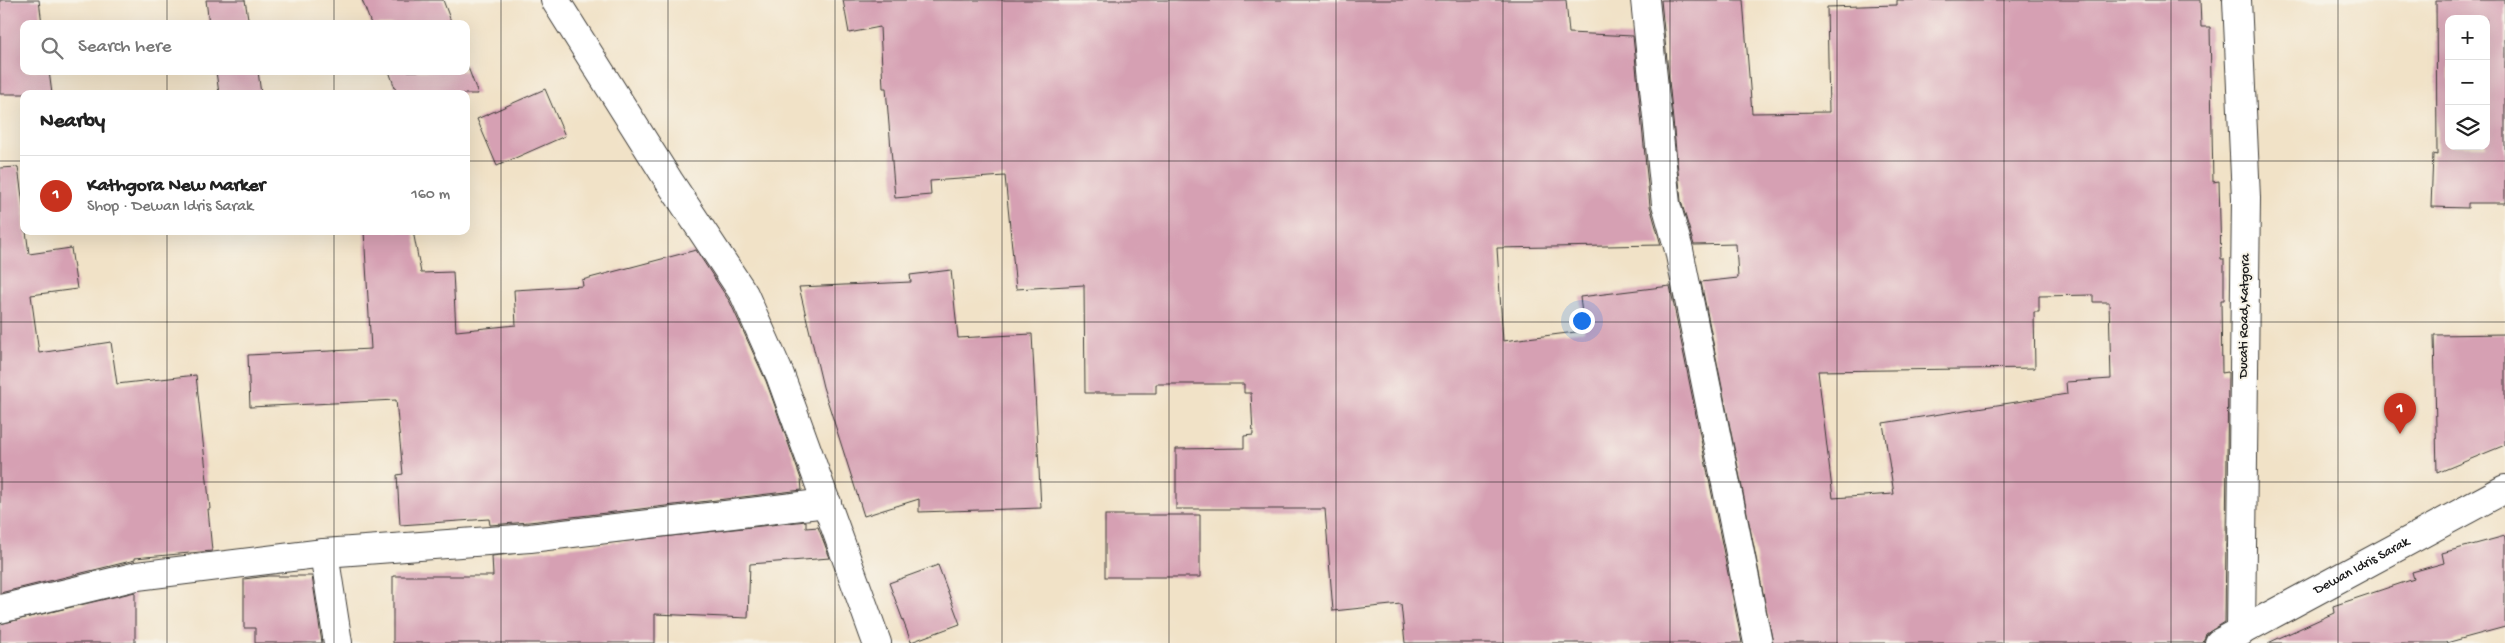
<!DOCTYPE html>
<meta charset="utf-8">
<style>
:root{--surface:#fff;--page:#f6f6f6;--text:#222;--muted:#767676;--line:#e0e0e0;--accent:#c8321e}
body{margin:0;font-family:"Gochi Hand",sans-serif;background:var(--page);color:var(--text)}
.controls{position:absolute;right:15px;top:15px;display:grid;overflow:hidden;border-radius:10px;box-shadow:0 5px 20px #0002}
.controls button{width:45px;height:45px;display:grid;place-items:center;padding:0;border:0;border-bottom:1px solid var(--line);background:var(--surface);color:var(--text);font:25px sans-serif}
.you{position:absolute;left:1581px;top:320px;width:18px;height:18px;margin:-12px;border:4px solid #fff;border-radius:50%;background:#1a73e8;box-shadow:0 0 0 8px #1a73e833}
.badge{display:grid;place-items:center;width:32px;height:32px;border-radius:50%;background:var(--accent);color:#fff;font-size:16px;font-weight:700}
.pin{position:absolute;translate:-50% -41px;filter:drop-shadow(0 1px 2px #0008)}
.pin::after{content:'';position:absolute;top:26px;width:18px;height:15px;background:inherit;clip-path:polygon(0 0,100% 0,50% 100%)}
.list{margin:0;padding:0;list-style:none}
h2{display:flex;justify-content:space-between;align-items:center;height:65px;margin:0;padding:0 20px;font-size:21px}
h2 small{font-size:16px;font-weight:400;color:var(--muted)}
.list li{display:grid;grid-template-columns:32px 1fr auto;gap:15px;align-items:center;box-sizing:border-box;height:80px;padding:0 20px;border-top:1px solid var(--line)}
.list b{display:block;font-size:19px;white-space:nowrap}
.list p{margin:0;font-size:16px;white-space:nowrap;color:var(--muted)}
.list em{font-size:16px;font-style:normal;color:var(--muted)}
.icon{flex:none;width:28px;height:28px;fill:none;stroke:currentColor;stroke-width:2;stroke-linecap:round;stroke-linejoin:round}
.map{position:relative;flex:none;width:2505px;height:643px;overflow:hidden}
.search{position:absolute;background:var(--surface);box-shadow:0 5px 20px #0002;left:20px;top:20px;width:450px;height:55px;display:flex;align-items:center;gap:12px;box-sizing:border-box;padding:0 18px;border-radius:10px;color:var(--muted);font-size:19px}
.panel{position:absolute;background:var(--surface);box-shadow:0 5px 20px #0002;left:20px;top:90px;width:450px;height:145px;border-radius:10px}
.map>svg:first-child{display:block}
.building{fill:#d6a0b3;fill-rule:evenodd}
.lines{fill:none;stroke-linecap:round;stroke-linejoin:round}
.minor-casing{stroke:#3c3a36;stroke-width:30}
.secondary-casing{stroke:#3c3a36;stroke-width:30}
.minor{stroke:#fff;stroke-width:28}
.secondary{stroke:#fff;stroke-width:28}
.grid{fill:none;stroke:#1c1c1c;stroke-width:1;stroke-opacity:0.55}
.labels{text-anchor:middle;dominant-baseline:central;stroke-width:4;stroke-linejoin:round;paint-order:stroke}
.street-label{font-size:14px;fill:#1c1c1c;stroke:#f7f3e8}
</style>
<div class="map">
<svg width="2505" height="643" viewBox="0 0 2505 643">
<rect width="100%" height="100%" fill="#f7f3e8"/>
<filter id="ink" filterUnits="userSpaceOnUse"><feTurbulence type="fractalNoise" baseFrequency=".02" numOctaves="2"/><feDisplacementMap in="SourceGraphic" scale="10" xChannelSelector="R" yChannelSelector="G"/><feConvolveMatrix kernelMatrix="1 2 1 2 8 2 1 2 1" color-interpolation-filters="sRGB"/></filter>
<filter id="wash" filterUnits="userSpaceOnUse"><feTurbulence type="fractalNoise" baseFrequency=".0096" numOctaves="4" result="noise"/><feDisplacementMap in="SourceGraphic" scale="20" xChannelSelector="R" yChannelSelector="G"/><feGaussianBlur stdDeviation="1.12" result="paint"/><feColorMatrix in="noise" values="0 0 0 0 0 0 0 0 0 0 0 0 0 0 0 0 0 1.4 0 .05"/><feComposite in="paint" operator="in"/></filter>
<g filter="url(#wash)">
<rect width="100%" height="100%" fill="#f1e2c7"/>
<g id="blocks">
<g class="building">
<path d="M0,0H39L42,24H24V71H49L52,94H0Z"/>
<path d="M206,0H245L249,24H252H209Z"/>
<path d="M362,0H443L452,24H371Z"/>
<path d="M843,0H1566L1569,33L1633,36L1650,206L1661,245L1497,248L1503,341L1584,331L1580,297L1670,286L1742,643H1405L1401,604L1333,611L1325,509H1176V449L1244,448V436L1253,435L1251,393H1244V384H1156V393H1085L1084,285L1016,289L1005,176L930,181L931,195L895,198L886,88H883L880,27L849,33Z"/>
<path d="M1661,0H1743L1752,113L1829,112L1827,7L1897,5V0H2200L2201,27H2210L2213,182L2219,181L2221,259H2224V300H2221L2222,373L2228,372L2225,622L2206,634L2203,643H1773L1701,282L1738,278L1736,244L1694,245L1681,201ZM2093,295V302H2109L2111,379L2066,382L2067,394L1883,423L1894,494L1833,498L1818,371L2035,368L2034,312H2039V296Z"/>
<path d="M2436,0H2505V203H2468V208L2431,207L2433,154L2437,155ZM2449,19H2486V146H2449Z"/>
<path d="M466,62L478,94H397L389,71H466Z"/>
<path d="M216,71H258L261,94H219Z"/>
<path d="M545,89L565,136L497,166L477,119Z"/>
<path d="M18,167L24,212V231H26L29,254L71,248L77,289L31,295L39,353L111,342L117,384L196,375L210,509H208L212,551L135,558V560L0,593V168Z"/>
<path d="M364,231H413L421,273L453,272L456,331L516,325L514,290L583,286L582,280L696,250L730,302L766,381L801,479L802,490L529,522L490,525L489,519L400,525L397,475L403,474L396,400L250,407L248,355L371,349Z"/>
<path d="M951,270L958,338L1032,334L1041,508L919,512V499L864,516L823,387L799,287L911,282L910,275Z"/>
<path d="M2505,334V445L2437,473L2434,335Z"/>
<rect x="1105" y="515" width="95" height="62"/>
<path d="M806,521V528L818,527L830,558L750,564L748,618L655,614V643H393V576H493L492,556Z"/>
<path d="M2505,536V627L2446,643H2268L2334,613L2333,606L2414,579L2412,572L2444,563L2442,553Z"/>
<path d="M938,565L960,624L911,642L889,583Z"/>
<path d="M268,576H312L322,643H255V628H244V579Z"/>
<path d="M135,592V643H0V624Z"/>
</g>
</g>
</g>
<g filter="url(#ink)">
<use href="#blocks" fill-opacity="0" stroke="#3c3a36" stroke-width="1"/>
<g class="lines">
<g class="minor-casing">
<g id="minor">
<path d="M555,0L669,181L744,294L780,375L877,643"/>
<path d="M1645,0L1666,204L1679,250L1758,643"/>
<path d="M2237,0L2246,198L2241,632"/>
<path d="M324,553L338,643"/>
<path d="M0,609L137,576L324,553L530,538L827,503"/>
</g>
</g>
<g class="secondary-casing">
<g id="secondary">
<path id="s1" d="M2219,643L2505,489"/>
</g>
</g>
<use href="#minor" class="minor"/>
<use href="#secondary" class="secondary"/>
</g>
</g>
<path class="grid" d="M167,0V24M334,0V24M501,0V643M668,0V643M835,0V643M1002,0V643M1169,0V643M1336,0V643M1503,0V643M1670,0V643M1837,0V643M2004,0V643M2171,0V643M2338,0V643M167,71V94M334,71V94M0,161H24M466,161H2505M167,231V643M334,231V643M0,322H2505M0,482H2505"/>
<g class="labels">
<g class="street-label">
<text transform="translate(2245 316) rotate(-89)">Ducati Road,Katgora</text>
<text stroke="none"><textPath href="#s1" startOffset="162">Dewan Idris Sarak</textPath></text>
</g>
</g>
</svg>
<div class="controls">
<button>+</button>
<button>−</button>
<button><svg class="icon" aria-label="layers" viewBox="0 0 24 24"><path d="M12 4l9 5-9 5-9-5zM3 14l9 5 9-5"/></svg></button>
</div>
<div class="you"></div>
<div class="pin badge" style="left:2400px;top:434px">1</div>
<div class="search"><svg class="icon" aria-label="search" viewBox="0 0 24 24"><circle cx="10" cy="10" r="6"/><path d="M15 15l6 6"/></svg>Search here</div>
<section class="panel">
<h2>Nearby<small></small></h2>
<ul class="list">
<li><span class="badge">1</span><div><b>Kathgora New Marker</b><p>Shop · Dewan Idris Sarak</p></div><em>160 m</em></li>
</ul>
</section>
</div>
